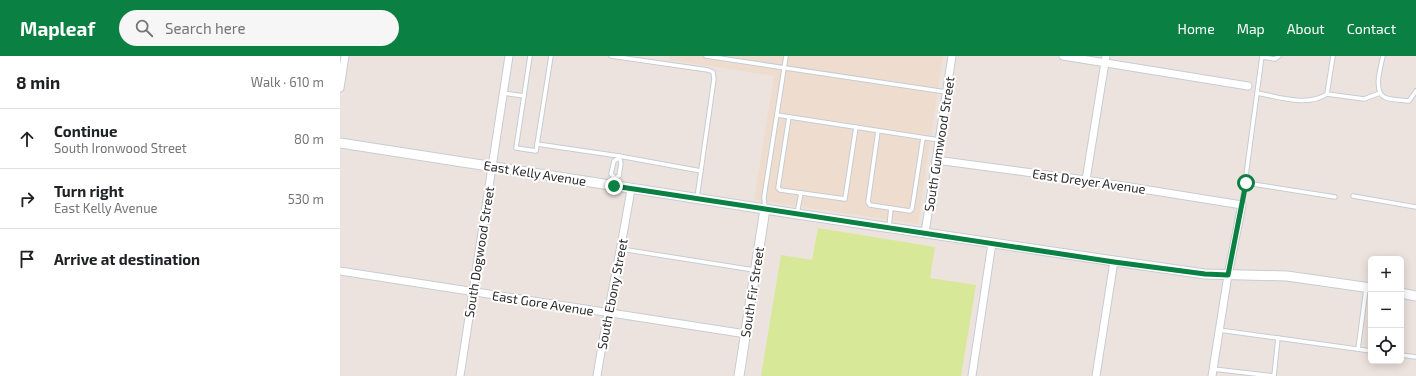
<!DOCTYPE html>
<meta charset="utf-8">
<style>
:root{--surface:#fff;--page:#f6f6f6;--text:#202124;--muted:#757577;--line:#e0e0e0;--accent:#0b8043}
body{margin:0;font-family:"Exo 2",sans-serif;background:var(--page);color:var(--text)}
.controls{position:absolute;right:12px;bottom:12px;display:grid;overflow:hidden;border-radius:6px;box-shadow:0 2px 10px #0003}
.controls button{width:36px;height:36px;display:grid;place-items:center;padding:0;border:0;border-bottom:1px solid var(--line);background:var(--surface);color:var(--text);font:20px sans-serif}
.stop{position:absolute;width:12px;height:12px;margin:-9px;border:3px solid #0b8043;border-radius:50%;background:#fff}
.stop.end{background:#0b8043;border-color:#fff;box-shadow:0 1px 4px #0008}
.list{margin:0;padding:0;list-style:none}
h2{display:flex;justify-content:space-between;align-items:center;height:52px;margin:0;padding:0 16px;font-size:17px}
h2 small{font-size:13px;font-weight:400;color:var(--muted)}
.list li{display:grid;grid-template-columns:26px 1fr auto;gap:12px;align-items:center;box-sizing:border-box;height:60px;padding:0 16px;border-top:1px solid var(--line)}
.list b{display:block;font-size:15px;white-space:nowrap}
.list p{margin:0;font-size:13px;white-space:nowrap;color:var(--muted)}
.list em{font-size:13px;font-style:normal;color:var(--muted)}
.icon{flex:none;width:22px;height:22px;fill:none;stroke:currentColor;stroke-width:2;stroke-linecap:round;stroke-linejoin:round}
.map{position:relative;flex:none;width:1076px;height:320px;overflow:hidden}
header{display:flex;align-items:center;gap:24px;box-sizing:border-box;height:56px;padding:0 20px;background:var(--accent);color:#fff}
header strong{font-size:19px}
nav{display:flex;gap:22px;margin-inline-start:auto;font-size:14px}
.search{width:280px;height:36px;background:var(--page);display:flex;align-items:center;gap:10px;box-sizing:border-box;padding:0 14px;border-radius:22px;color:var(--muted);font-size:15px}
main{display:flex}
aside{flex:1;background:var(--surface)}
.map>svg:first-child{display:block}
.education{fill:#eeddce}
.pitch{fill:#d7e898}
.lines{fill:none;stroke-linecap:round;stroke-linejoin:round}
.service-casing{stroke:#c6ccd4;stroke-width:5.5}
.minor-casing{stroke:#c6ccd4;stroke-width:9}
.tertiary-casing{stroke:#c6ccd4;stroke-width:11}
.service{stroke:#fff;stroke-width:3.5}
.minor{stroke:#fff;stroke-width:7}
.tertiary{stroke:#fff;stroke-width:9}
.route{stroke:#0b8043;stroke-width:5}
.labels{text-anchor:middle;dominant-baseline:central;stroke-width:4;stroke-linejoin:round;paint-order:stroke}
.street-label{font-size:13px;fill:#2b2b2b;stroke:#fff}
</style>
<header>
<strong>Mapleaf</strong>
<div class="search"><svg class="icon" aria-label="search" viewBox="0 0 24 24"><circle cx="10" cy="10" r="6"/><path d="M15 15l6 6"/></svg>Search here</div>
<nav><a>Home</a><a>Map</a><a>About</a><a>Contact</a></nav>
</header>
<main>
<aside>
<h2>8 min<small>Walk · 610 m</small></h2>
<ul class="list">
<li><svg class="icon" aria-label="ahead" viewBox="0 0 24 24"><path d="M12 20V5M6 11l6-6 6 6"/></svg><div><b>Continue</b><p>South Ironwood Street</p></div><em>80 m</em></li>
<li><svg class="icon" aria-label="right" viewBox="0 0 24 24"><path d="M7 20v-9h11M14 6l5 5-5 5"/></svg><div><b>Turn right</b><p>East Kelly Avenue</p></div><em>530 m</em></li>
<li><svg class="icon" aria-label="arrive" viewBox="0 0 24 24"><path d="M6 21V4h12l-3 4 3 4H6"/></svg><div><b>Arrive at destination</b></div></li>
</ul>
</aside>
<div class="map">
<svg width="1076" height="320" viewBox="0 0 1076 320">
<rect width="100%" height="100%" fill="#ede3de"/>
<path class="education" d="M329,0H603L578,168L414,144L434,20L329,4Z"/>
<path class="pitch" d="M478,172L595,191L590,222L636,229L621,320H421L441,199L472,204Z"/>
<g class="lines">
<g class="service-casing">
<g id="service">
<path d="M190,0L176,92L196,95L211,0"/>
<path d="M271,0L368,14L373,16L374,23L357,142"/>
<path d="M366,0L606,36"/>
<path d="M993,0L987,38L1024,43L1040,37"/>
<path d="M1043,0C1041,10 1032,37 1046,42C1052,44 1062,44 1069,45L1076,35"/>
<path d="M922,1L935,3L939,0"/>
<path d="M163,37L184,40"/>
<path d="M917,37C939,41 968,51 987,38"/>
<path d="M437,59L599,84"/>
<path d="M449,61L438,132L440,134L505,143L516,71"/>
<path d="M538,75L528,146L530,149L570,155L572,153L583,82"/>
<path d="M197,88L279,100L281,107L279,120L275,122L274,129"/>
<path d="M279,100L361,115"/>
<path d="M275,122L271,118L274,105L279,102"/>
<path d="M906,127L995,141"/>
<path d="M1013,140L1076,151"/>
<path d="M902,149L922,0"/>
<path d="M425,153L424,141L446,0"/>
<path d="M457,158L461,137"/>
<path d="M549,171L551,152"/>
<path d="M281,193L414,214"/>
<path d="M879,274L938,282"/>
<path d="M1018,293L1026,233"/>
<path d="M1061,299L1076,301"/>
<path d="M873,313L933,320"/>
<path d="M934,320L938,282L1031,295"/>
</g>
</g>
<g class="minor-casing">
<g id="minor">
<path d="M723,0L908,30"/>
<path d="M0,32L5,0"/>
<path d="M596,104L746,124L902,149L888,219L872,320"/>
<path d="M746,124L766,0"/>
<path d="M585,177L612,0"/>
<path d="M0,215L406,278"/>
<path d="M120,320L169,0"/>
<path d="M257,320C267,257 281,195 291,133"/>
<path d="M632,320L652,187"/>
<path d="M756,320L774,205"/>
</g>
</g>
<g class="tertiary-casing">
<g id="tertiary">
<path d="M0,87L457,158L774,205L865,218L947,220L1031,232"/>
<path d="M1061,237L1076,240"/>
<path d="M399,320L425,153"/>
</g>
</g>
<use href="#service" class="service"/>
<use href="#minor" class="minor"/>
<use href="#tertiary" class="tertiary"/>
</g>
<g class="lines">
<path class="route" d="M274,130L774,206L865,218L888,219L906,127"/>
</g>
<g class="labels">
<g class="street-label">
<text transform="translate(599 88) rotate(-81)">South Gumwood Street</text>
<text transform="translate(195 117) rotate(9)">East Kelly Avenue</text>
<text transform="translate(749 125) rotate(8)">East Dreyer Avenue</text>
<text transform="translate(139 196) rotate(-81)">South Dogwood Street</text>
<text transform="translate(412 236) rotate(-81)">South Fir Street</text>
<text transform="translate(272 238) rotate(-79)">South Ebony Street</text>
<text transform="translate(203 247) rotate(9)">East Gore Avenue</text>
</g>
</g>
</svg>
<div class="controls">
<button>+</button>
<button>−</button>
<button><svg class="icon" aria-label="locate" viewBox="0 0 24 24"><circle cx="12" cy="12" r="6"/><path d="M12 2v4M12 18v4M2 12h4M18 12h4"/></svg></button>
</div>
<div class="stop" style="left:906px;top:127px"></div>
<div class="stop end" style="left:274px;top:130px"></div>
</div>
</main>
